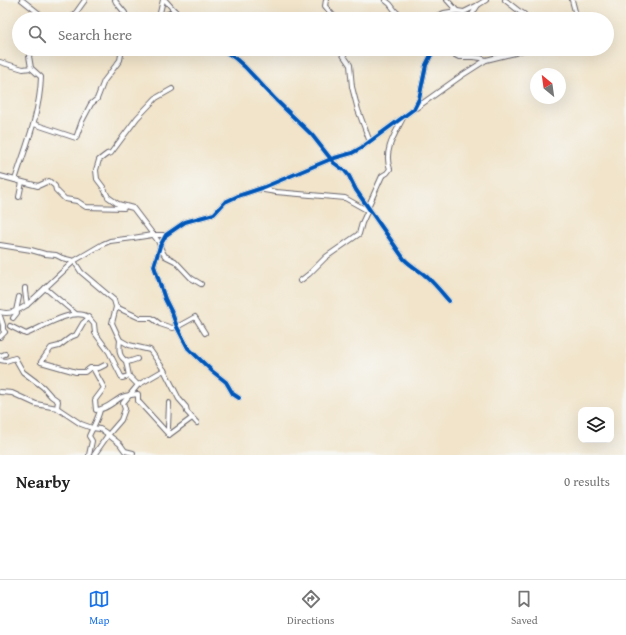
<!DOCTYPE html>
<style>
:root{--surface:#fff;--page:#f6f6f6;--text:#222;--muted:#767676;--line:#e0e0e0;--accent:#1a73e8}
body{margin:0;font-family:"Gentium Book Plus",serif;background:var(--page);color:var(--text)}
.controls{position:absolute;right:12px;bottom:12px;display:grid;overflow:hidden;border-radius:8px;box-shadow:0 4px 16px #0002}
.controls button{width:36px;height:36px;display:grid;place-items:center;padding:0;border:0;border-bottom:1px solid var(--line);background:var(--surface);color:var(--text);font:20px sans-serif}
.compass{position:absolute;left:530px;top:68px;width:36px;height:36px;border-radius:50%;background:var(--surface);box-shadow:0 4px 16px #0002;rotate:331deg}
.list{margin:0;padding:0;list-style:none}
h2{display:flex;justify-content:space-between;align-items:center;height:52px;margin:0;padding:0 16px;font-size:17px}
h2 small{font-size:13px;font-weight:400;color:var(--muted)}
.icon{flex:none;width:22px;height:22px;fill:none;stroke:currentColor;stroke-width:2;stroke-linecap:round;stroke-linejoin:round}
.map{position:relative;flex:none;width:626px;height:455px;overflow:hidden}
.search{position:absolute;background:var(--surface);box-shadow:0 4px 16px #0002;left:12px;right:12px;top:12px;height:44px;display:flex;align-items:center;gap:10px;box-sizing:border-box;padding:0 14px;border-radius:22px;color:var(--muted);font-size:15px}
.sheet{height:124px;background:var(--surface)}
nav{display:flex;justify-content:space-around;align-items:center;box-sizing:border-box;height:56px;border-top:1px solid var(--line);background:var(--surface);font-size:11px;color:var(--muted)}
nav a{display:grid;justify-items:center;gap:2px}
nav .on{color:var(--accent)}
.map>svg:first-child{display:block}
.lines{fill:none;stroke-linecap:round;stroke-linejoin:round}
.minor-casing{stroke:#6a666d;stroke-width:6}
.minor{stroke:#fff;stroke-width:4}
.cycleway-casing{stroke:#f6f6f2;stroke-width:6}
.cycleway{stroke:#0057b8;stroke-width:4}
</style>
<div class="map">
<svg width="626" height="455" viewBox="0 0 626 455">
<rect width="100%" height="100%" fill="#f6f6f2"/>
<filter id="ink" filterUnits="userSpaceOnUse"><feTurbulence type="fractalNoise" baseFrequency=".025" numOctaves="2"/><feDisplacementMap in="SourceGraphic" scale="8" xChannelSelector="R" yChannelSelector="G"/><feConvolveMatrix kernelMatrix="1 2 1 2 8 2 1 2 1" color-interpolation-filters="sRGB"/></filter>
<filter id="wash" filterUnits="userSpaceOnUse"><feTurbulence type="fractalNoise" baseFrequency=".012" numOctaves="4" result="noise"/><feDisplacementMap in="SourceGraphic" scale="16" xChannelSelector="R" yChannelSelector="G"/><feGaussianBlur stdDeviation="0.9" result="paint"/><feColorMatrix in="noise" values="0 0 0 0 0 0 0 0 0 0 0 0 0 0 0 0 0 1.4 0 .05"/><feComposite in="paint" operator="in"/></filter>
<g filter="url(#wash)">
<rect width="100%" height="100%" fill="#f1e4ca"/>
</g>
<g filter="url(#ink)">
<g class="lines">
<g class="minor-casing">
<g id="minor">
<path d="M22,0L41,15L42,19"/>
<path d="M115,0L116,2L125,13L126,19"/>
<path d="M165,0L182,19"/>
<path d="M326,0L325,6L336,19"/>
<path d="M385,0L390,4L396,12L406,19"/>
<path d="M447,0L457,11"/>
<path d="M505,0L519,11L524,14L526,19"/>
<path d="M572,0L577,19"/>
<path d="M159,17L175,11"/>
<path d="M70,19L75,14L85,0"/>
<path d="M157,19L159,17L163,0"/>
<path d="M429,19L444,13L457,11L464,12L478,5"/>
<path d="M469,19L478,5L486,0"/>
<path d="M222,49L235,58L245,67L276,100L312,135L334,163L345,171L349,176L356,190L404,259C412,267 419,270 427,277C435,284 442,293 449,301"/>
<path d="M339,49L350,65L352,87L358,110L370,142"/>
<path d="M444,49L459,57H474L481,58L486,60"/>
<path d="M0,62L23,69L31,68"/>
<path d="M172,89L156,98L137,118L111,153L107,154L99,160L96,170L97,179L103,187L108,197L118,204L133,208L158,241L162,251L165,256L175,261L191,278L201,284"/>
<path d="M416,108L461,76L486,60L515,53L526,49"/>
<path d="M34,124L76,138L82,121L91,104L97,99L104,81L120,60L122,49"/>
<path d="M0,176L38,186L49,181L55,186L56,190L65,199L77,201L86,207L124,208"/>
<path d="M15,180C26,146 40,113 41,77L31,68L29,56L32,49"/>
<path d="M258,189L276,192L345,198L370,212"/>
<path d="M19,197L22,182"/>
<path d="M0,245L31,250L45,254L56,255L62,258L74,261L81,272L114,300L116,307"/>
<path d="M300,281L309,274L326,257L359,234L362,223L368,210V207L382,176L387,173L390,169C383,151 395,134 403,118"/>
<path d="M45,288L76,314"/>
<path d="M27,305L74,261L103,244L110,241L133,238L152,235H166"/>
<path d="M0,312C10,315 19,310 27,305L25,291V288"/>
<path d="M0,316L3,325V330L5,332L0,337"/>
<path d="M13,318L17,313L16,311L19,297"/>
<path d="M89,318L83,323L76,335L71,337L59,346L51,348L41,362L76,372H85L90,368H99L105,365"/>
<path d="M10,326L26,334C41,328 73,307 88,317C90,319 92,322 94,324L95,333L109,352L122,378L129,376L138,385L164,370"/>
<path d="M120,340C119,350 118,357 128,362L137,359"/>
<path d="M0,356L5,354"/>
<path d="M0,360L6,361L15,358L23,372L43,387L51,396L58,401L57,408"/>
<path d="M126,361L129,376"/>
<path d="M93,368L104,388L95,400L96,410C106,410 114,401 122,397C127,395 132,395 138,394V401L169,435L168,428L169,403"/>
<path d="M0,392L12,393L36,404L57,408L81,424L92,428L100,429L105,432L111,437L120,444L125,451L133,453"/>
<path d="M239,398L233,394L226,382L212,371L188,348L177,327L172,313L165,299L154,266L160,246L166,235L185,222L214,214L225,202L238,196L262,188L331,159L352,153L361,148L414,109L419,99L426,65L434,49"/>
<path d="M197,423L187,412L186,407L179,399L164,370L150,350L129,345L120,340L112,323L116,307L140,318H152L160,324L172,328L177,327L195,317L205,333"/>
<path d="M169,435L192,418"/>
<path d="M89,455L92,441L89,436C93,427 98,419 100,410"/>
<path d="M94,455L108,435L121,420L125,409L123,403L138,385"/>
</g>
</g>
<use href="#minor" class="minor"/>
<g class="cycleway-casing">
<g id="cycleway">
<path d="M222,49L235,58L245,67L276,100L312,135L334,163L345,171L349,176L356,190L404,259C412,267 419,270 427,277C435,284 442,293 449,301"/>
<path d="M239,398L233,394L226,382L212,371L188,348L177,327L172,313L165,299L154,266L160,246L166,235L185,222L214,214L225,202L238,196L262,188L331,159L352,153L361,148L414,109L419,99L426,65L434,49"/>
</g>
</g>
<use href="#cycleway" class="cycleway"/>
</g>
</g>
</svg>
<div class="controls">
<button><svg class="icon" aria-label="layers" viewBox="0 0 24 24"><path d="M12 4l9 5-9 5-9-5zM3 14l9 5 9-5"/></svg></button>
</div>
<svg class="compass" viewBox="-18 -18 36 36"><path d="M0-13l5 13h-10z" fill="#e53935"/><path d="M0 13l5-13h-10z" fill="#767676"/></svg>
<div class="search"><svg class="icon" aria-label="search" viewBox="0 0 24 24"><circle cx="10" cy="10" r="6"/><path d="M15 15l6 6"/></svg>Search here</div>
</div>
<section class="sheet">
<h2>Nearby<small>0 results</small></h2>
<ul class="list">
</ul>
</section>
<nav>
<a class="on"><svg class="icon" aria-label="map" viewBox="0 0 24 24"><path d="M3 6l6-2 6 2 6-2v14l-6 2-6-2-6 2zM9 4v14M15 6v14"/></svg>Map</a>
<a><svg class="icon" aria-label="directions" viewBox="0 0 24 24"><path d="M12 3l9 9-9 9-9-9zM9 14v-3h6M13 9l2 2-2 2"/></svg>Directions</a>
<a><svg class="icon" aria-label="saved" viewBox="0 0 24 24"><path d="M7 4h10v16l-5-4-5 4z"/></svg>Saved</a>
</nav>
